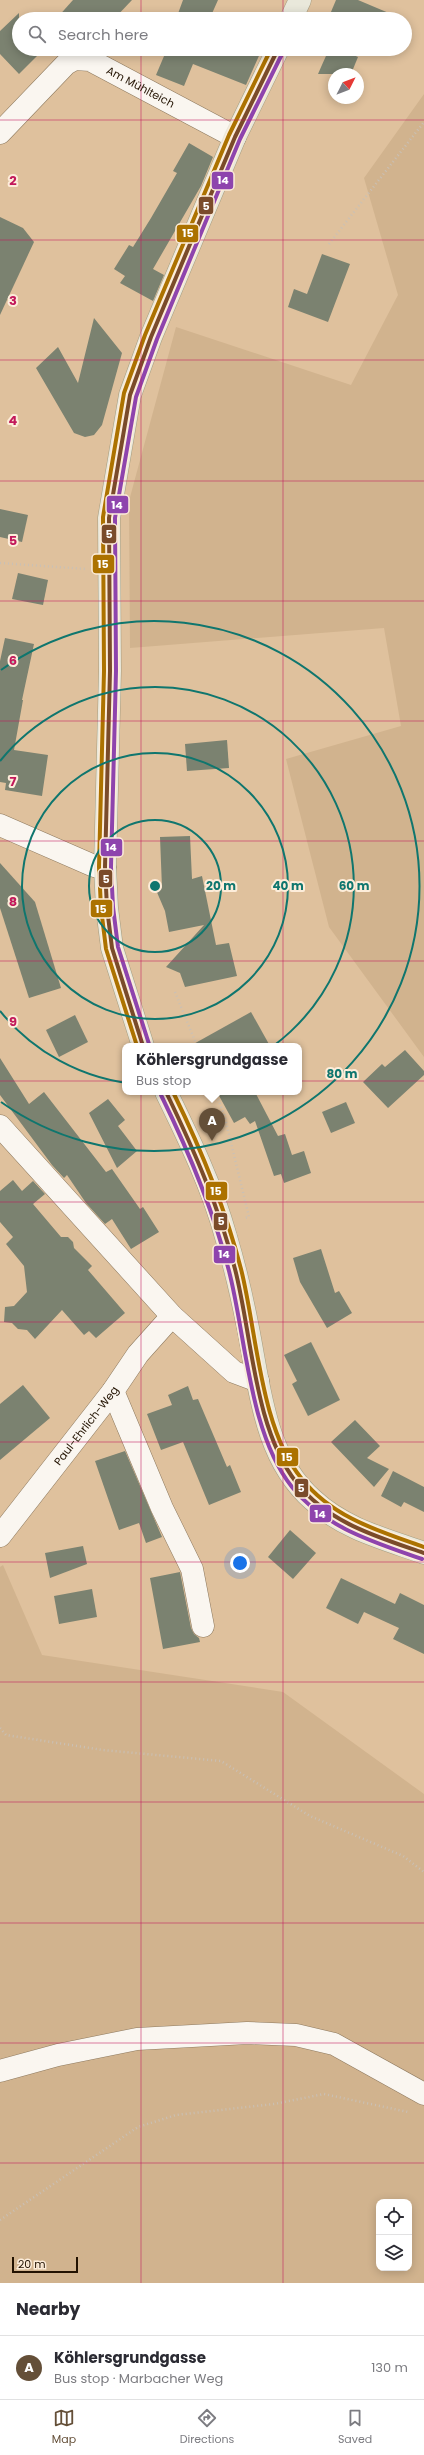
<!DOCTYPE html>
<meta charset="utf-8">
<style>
:root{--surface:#fff;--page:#f2f2f3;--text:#2b2b33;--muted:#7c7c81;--line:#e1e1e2;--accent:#644f38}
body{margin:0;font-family:Poppins,sans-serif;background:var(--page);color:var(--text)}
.controls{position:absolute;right:12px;bottom:12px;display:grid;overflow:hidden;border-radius:8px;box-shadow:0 2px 10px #0003}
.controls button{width:36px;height:36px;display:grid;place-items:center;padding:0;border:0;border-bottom:1px solid var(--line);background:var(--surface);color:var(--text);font:20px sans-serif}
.compass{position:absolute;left:328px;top:68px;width:36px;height:36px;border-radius:50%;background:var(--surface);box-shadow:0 2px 10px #0003;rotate:48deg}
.scale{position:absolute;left:12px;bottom:10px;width:66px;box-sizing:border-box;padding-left:4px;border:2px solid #221201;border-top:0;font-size:11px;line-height:14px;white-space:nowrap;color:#221201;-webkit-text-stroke:3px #fdedda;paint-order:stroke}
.you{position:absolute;left:240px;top:1563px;width:14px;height:14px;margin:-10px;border:3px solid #fff;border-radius:50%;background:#1a73e8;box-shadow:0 0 0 6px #1a73e833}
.badge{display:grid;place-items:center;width:26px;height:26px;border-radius:50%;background:var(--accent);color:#fff;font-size:13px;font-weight:700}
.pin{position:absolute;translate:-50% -33px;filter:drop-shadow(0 1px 2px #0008)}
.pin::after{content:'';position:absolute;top:21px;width:14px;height:12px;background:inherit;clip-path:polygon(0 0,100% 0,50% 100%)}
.popup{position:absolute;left:122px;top:1043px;width:180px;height:52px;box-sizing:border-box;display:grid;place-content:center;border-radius:8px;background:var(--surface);filter:drop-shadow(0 1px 3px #0005);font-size:13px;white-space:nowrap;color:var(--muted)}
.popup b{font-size:15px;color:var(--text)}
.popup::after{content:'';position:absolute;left:50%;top:100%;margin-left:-8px;border:8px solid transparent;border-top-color:var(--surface)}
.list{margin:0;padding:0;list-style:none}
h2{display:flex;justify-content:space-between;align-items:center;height:52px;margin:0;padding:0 16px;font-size:17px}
h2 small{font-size:13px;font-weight:400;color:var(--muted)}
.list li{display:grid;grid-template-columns:26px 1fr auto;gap:12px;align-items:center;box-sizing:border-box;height:64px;padding:0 16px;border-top:1px solid var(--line)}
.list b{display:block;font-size:15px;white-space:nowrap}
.list p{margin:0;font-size:13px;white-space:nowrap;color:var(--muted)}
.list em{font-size:13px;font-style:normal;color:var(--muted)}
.icon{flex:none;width:22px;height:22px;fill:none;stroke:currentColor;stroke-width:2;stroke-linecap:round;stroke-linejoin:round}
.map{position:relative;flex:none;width:424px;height:2283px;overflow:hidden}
.search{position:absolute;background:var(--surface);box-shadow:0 2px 10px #0003;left:12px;right:12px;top:12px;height:44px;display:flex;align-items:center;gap:10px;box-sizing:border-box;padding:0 14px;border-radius:22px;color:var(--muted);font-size:15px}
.sheet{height:116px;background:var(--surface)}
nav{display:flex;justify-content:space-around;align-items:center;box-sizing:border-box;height:56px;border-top:1px solid var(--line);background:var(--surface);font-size:11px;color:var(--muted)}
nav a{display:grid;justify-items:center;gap:2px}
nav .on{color:var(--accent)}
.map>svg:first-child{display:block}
.green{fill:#d1b38e;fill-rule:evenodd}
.building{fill:#7b8270}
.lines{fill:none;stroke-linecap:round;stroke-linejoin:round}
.minor-casing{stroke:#8e7a5f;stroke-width:23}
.major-casing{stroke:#a59c7f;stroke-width:23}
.path{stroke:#c9c0b6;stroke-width:2.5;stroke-dasharray:1 3;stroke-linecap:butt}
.minor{stroke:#faf6f0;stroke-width:22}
.major{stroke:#e9e8db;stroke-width:22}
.bus-1-casing{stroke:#fdedda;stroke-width:7}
.bus-2-casing{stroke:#fdedda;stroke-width:7}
.bus-3-casing{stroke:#fdedda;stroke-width:7}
.bus-1{stroke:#7a4b2a;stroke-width:4}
.bus-2{stroke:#8e44ad;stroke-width:4}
.bus-3{stroke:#ac7200;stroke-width:4}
.grid{fill:none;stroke:#c2185b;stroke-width:1;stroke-opacity:0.55}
.ring{fill:none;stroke:#0f766e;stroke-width:2}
.labels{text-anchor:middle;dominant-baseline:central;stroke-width:4;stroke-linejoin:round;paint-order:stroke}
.street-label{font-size:11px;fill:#221201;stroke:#fdedda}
.grid-label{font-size:13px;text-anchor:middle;font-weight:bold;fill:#c2185b;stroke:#fdedda;stroke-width:4;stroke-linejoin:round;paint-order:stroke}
.centre{fill:#0f766e;stroke:#fdedda;stroke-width:2}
.ring-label{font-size:12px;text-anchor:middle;font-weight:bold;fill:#0f766e;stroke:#fdedda;stroke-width:4;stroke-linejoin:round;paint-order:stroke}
.line-badge{stroke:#fdedda;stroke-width:1.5}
.badge-label{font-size:11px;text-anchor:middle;font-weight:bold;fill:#fff}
</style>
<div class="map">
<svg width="424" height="2283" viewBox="0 0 424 2283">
<rect width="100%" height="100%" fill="#dfc19d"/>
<g class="green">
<path d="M424,94V1057L329,927L286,759L401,726L384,628L130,648L129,501L176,327L351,385L398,295L364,178Z"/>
<path d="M3,1565L42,1655L283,1692L424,1794V2283H0V1567ZM379,2202H409V2268H379Z"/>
</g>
<g class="building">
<path d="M73,0H132L114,19H56Z"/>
<path d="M183,0H218L210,18L212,19H176Z"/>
<path d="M336,0H358L403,19H328Z"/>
<path d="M19,13V49H44L19,74L0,54V31Z"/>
<path d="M167,49H262L246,85L193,64L184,86L156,75Z"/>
<path d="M329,49H340L358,57L351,74H318Z"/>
<path d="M189,143L213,157L201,186L153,269L164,275L153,301L120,283L125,276L114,269L129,245L133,247L151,218L177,173L173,171Z"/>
<path d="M0,217L23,228L34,242L0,315Z"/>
<path d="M322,254L350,264L328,322L288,307L294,289L307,294Z"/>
<path d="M94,318L122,353L102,425L94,435L85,437L74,433L36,368L58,347L78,383Z"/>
<path d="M0,509L28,515L22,542L0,537Z"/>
<path d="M18,573L48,580L43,605L12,599Z"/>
<path d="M5,638L34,644L22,700H23L14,750L48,755L42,796L5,790L6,783L0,782V661Z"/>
<path d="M227,740L229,768L187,771L185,744Z"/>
<path d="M190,836L192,879L202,876L216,945L229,943L237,976L185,987L180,973L166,967L204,925L169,932L165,911L156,890L162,888L160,837Z"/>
<path d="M0,863L35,902L61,988L29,998L0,908Z"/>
<path d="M251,1012L270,1046H190Z"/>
<path d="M75,1015L88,1042L59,1057L46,1030Z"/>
<path d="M405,1050L424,1071V1075L388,1108L363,1082L382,1064L385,1067Z"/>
<path d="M0,1058L29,1104L44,1092L106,1172L112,1169L140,1209L143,1207L159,1232L131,1249L112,1219L105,1224L86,1203L67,1175L64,1178L52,1165L0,1095Z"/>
<path d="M217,1092H255L278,1136L285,1134L292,1155L304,1151L311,1173L284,1183L281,1174L274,1176L255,1121L250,1124L245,1117L234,1123Z"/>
<path d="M108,1099L125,1120L118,1126L137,1151L117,1168L89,1113Z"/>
<path d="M346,1102L355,1123L331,1133L322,1112Z"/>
<path d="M13,1180L22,1191L33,1181L45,1194L33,1204L61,1237H68L73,1242L74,1248L92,1266L88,1270L125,1313L96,1338L89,1331L84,1335L62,1310L35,1339L27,1330L18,1329L12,1323L4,1322L5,1307L14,1306L27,1292L24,1266L6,1244L13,1237L0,1222V1191Z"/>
<path d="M321,1249L335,1293L339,1291L352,1313L327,1328L300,1282L293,1258Z"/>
<path d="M311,1342L340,1400L308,1416L292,1384L297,1381L284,1355Z"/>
<path d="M23,1385L50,1418L0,1460V1404Z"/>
<path d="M188,1386L193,1400L198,1399L227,1467L230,1465L241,1492L209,1505L183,1442L161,1450L147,1414L172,1405L168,1395Z"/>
<path d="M355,1420L380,1446L367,1458L389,1469L374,1487L331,1442Z"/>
<path d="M125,1451L162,1537L146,1543L139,1523L119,1530L95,1461Z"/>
<path d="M393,1471L424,1487V1512L404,1502L401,1507L381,1496Z"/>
<path d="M290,1530L316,1553L293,1579L268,1557Z"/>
<path d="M83,1546L87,1564L50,1578L45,1553Z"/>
<path d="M180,1572L191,1628L194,1634L199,1638L200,1642L163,1649L150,1578Z"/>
<path d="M341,1578L395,1604L400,1593L424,1605V1654L393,1639L399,1628L364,1612L358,1624L326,1608Z"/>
<path d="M92,1589L97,1617L59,1624L54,1596Z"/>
</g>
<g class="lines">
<g class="minor-casing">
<g id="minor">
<path id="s1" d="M0,133L66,64L75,59L90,60L235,137"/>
<path d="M0,825L94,866L105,867"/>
<path d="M0,1126L172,1316L234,1372L258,1381"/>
<path d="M113,1391L162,1508L192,1569L203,1626"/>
<path id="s2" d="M0,1536L113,1391L138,1354L172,1316"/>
<path d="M0,2071L58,2055L137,2039L247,2033L296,2035L334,2044L424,2094"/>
</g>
</g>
<g class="major-casing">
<g id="major">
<path d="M291,19L300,0"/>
<path d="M143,1046L112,948L107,908L105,867L110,671L109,518L130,395L151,337L235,137L278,49"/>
<path d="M166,1092C189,1139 212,1186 226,1237C235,1267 242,1297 248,1328C260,1388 264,1457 313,1500C344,1529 385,1539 424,1553"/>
</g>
</g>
<g class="path">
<path d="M329,244L424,122"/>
<path d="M0,563L86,569"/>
<path d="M175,992L197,1046"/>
<path d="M215,1092L224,1114L249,1217L244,1218"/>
<path d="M0,1728L6,1735L103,1750L221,1761L310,1816L403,1856L424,1872"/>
<path d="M0,2220L138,2127L176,2115L274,2104L324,2094L408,2112"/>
</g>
<use href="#minor" class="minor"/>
<use href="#major" class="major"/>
<g class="bus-1-casing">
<g id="bus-1">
<path d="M143,1046L112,948L107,908L105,867L110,671L109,518L130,395L151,337L235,137L278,49"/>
<path d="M166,1092C194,1150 219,1207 235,1269C252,1335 254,1428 296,1482C328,1523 378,1537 424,1553"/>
</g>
</g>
<g class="bus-2-casing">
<g id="bus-2">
<path d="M149,1044L118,947L113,907L111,867L116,671L115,518L136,397L157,339L240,139L283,52"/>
<path d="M161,1095C189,1152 213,1209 229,1271C246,1337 249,1433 292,1487C325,1528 374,1542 422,1559"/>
</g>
</g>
<g class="bus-3-casing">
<g id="bus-3">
<path d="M137,1046L106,949L101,908L99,867L104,671L103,517L124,393L145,335L229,135L271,49"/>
<path d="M173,1092C201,1149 225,1207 241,1269C257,1332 260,1429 302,1479C333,1518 379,1531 424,1547"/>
</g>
</g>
<use href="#bus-1" class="bus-1"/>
<use href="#bus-2" class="bus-2"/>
<use href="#bus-3" class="bus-3"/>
</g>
<path class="grid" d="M141,0V19M283,0V19M141,49V2283M283,49V2283M0,120H424M0,240H424M0,360H424M0,481H424M0,601H424M0,721H424M0,841H424M0,961H424M0,1081H424M0,1202H424M0,1322H424M0,1442H424M0,1562H424M0,1682H424M0,1802H424M0,1923H424M0,2043H424M0,2163H424"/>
<g class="ring">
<circle cx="155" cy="886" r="66"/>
<circle cx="155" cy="886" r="133"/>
<path d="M0 761A199 199 0 1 1 0 1011"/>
<path d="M1 670A265 265 0 1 1 1 1102"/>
</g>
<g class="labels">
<g class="street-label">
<text stroke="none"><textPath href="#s1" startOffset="178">Am Mühlteich</textPath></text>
<text stroke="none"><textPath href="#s2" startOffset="140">Paul-Ehrlich-Weg</textPath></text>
</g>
</g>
<g class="grid-label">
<text x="13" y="185">2</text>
<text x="13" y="305">3</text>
<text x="13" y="425">4</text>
<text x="13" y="545">5</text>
<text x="13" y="665">6</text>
<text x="13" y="786">7</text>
<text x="13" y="906">8</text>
<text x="13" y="1026">9</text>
</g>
<circle cx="155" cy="886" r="6" class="centre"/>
<g class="ring-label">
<text x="221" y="890">20 m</text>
<text x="288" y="890">40 m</text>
<text x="354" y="890">60 m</text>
<text x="342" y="1078">80 m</text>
</g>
<g class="line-badge">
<rect x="211" y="171" width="23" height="19" rx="4" fill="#8e44ad"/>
<rect x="198" y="196" width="16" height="19" rx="4" fill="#7a4b2a"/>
<rect x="176" y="224" width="23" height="19" rx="4" fill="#ac7200"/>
<rect x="106" y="495" width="23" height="19" rx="4" fill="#8e44ad"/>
<rect x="101" y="524" width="16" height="20" rx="4" fill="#7a4b2a"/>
<rect x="92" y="554" width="23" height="20" rx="4" fill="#ac7200"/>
<rect x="100" y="838" width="23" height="19" rx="4" fill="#8e44ad"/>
<rect x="98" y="869" width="15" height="19" rx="4" fill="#7a4b2a"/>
<rect x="90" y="899" width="23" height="19" rx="4" fill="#ac7200"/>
<rect x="205" y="1181" width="23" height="20" rx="4" fill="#ac7200"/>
<rect x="213" y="1212" width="15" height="19" rx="4" fill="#7a4b2a"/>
<rect x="213" y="1245" width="23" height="19" rx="4" fill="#8e44ad"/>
<rect x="276" y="1447" width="23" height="20" rx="4" fill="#ac7200"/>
<rect x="294" y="1478" width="15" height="20" rx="4" fill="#7a4b2a"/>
<rect x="309" y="1504" width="23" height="19" rx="4" fill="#8e44ad"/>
</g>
<g class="badge-label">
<text x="223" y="184">14</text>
<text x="206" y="210">5</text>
<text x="188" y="237">15</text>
<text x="117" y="509">14</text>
<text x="109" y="538">5</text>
<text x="103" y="568">15</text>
<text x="111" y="851">14</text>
<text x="106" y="883">5</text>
<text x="101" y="913">15</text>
<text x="216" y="1195">15</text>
<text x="221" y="1225">5</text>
<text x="224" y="1258">14</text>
<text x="287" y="1461">15</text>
<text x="301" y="1492">5</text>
<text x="320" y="1518">14</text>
</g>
</svg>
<div class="controls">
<button><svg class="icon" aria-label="locate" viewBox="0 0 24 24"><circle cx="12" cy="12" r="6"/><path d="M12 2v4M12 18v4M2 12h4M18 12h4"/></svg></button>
<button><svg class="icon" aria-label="layers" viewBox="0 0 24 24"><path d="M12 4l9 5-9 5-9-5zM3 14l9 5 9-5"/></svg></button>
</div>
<svg class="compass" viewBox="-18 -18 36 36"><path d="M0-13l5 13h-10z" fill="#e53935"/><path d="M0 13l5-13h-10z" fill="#7c7c81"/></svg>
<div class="scale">20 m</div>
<div class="you"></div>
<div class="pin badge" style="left:212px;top:1141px">A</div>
<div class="popup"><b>Köhlersgrundgasse</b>Bus stop</div>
<div class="search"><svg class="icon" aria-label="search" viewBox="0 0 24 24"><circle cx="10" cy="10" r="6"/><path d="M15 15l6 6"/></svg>Search here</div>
</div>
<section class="sheet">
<h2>Nearby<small></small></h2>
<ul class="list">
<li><span class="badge">A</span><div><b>Köhlersgrundgasse</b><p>Bus stop · Marbacher Weg</p></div><em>130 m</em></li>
</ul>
</section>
<nav>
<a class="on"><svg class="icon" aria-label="map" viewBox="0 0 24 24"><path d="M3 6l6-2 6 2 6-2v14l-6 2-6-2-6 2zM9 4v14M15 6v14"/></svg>Map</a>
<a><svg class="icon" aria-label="directions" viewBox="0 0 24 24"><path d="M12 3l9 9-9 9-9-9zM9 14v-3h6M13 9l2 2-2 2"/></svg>Directions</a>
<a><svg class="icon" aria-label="saved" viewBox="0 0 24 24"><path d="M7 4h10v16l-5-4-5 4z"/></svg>Saved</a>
</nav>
